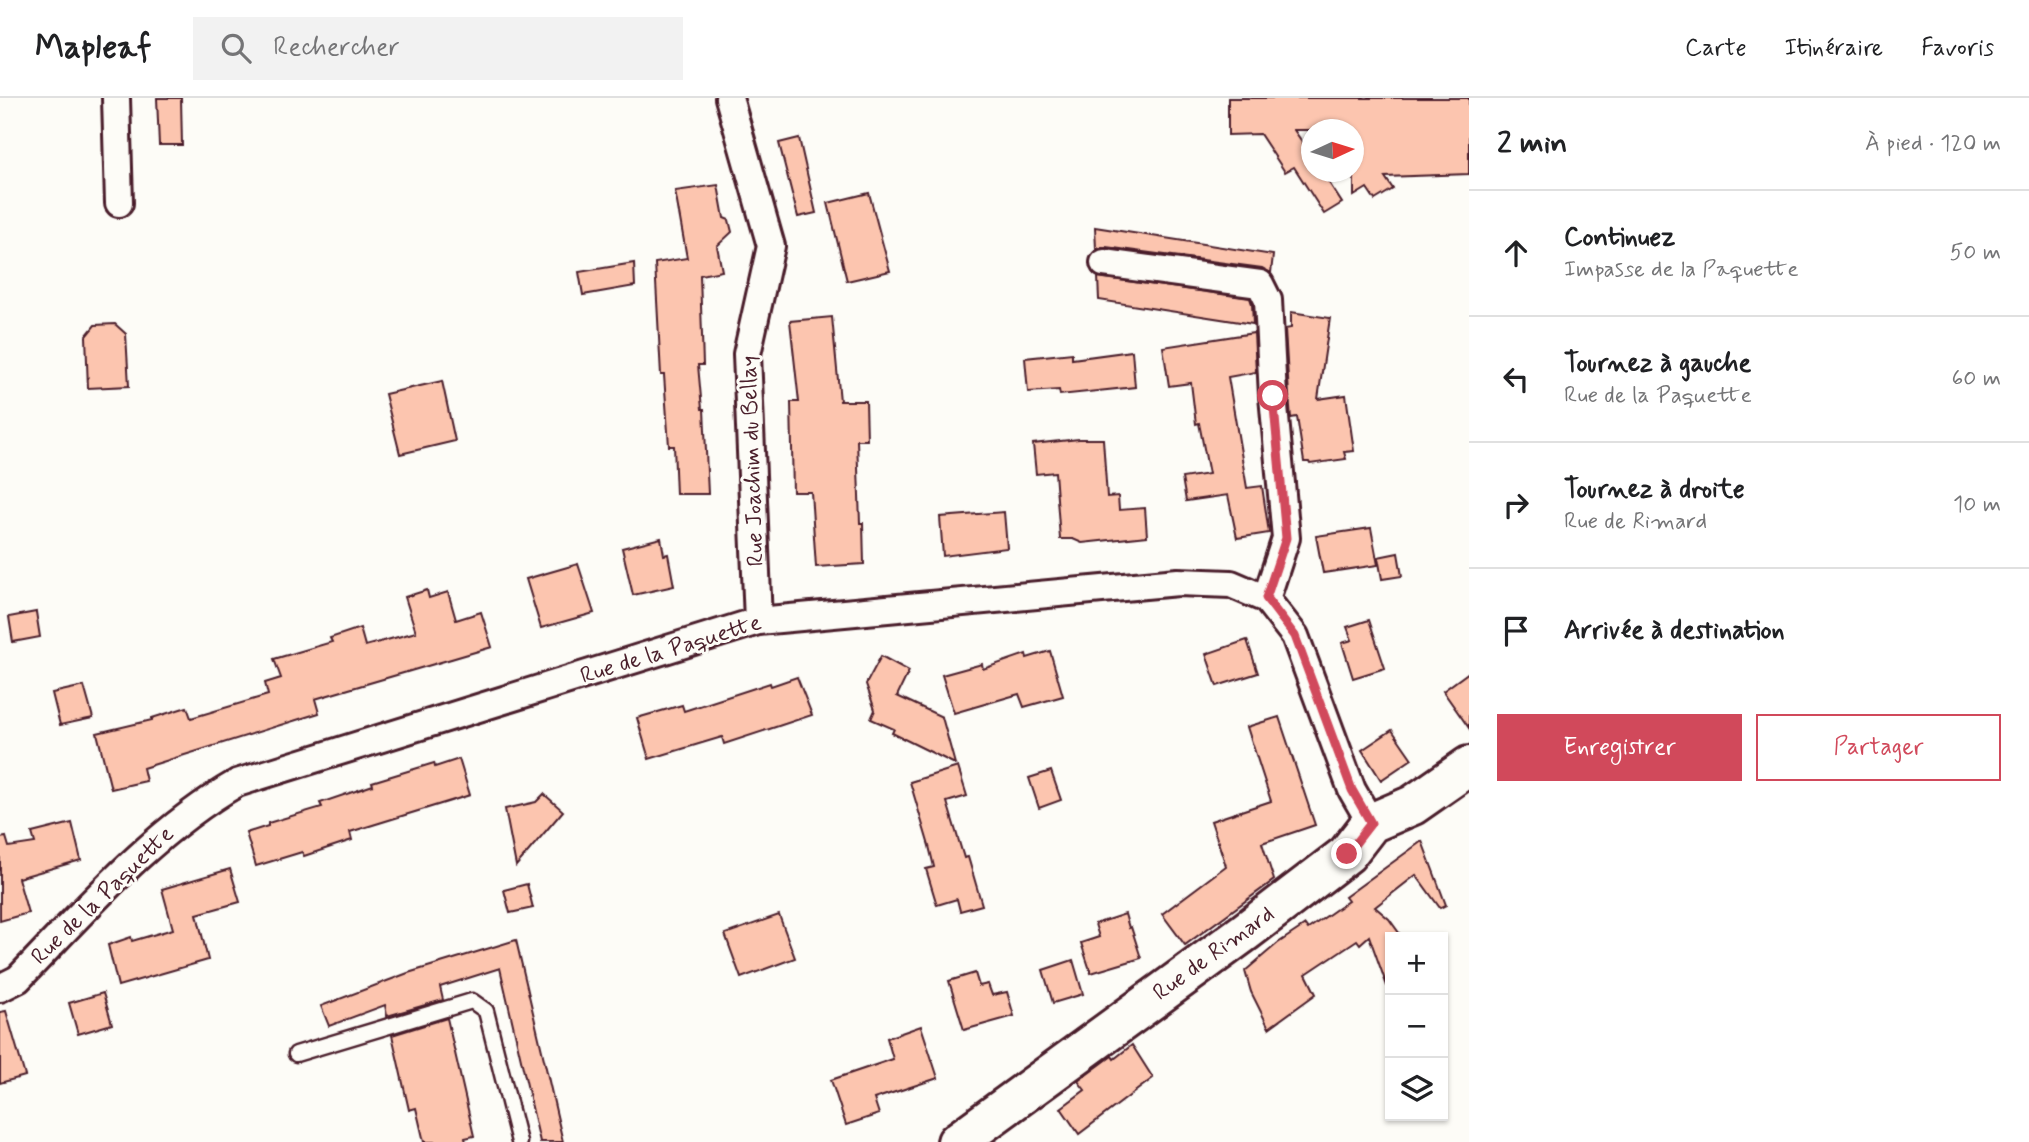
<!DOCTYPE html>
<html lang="fr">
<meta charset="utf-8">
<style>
:root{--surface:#fff;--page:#f2f2f2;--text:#202124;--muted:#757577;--line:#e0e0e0;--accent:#d1495b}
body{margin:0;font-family:Mynerve,sans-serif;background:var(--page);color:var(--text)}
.controls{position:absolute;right:21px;bottom:21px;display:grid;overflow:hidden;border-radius:0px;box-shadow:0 2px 5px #0004}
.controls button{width:63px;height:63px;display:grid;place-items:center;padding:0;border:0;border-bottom:2px solid var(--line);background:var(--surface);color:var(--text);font:35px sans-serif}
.compass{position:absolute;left:1301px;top:21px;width:63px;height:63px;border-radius:50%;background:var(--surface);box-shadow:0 2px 5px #0004;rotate:86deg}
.stop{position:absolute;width:21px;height:21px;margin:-16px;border:5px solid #d1495b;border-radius:50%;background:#fff}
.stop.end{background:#d1495b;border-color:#fff;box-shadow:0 2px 7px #0008}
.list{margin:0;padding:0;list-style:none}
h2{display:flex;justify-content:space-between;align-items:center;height:91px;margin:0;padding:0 28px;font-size:30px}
h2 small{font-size:23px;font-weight:400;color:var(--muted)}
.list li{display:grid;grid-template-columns:46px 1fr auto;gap:21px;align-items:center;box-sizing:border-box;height:126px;padding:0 28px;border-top:2px solid var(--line)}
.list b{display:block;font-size:26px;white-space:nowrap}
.list p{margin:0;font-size:23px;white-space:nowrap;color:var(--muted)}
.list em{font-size:23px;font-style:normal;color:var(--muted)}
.actions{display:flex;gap:14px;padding:21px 28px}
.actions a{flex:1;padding:16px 0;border:2px solid var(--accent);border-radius:0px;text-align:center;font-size:24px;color:var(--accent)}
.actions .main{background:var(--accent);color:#fff}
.icon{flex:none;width:38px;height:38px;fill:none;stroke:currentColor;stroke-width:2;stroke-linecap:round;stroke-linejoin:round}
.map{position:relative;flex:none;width:1469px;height:1044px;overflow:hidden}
header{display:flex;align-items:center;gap:42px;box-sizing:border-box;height:98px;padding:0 35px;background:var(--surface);border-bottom:2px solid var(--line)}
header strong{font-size:33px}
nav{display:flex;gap:38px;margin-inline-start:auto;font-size:24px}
.search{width:490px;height:63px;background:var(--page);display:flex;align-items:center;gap:18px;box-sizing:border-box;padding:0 24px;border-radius:0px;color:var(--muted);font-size:26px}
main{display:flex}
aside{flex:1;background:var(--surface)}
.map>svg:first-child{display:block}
.building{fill:#fcc5af;stroke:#4a1f2b;stroke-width:2}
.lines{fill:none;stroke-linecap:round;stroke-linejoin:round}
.lane-casing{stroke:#4a1f2b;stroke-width:19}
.street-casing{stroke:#4a1f2b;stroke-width:32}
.secondary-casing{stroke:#4a1f2b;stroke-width:44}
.lane{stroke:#fdfcf7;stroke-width:14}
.street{stroke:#fdfcf7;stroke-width:26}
.secondary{stroke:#fdfcf7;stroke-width:38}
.route{stroke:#d1495b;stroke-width:9}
.labels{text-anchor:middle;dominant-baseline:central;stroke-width:6;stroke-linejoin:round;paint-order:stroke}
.street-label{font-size:23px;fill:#4a1f2b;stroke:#fdfcf7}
</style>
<header>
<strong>Mapleaf</strong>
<div class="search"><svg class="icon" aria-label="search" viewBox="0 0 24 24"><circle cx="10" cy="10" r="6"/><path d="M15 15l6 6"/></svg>Rechercher</div>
<nav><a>Carte</a><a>Itinéraire</a><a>Favoris</a></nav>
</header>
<main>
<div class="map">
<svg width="1469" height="1044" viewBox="0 0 1469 1044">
<rect width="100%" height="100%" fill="#fdfcf7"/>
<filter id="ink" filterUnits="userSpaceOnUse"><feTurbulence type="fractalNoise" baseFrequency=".0143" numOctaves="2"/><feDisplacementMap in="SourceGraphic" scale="14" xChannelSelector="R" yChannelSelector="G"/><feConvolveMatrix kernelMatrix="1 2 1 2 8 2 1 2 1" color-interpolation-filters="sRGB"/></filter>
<g filter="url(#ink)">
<g class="building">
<path d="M157,0H181L182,47H159Z"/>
<path d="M1228,0H1469V76L1385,79L1393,91L1375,102L1367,90L1354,98V32H1294L1312,58V74H1322L1342,105L1324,116L1294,69L1285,74L1260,36L1228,37Z"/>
<path d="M799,40L816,115L798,119L779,45Z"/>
<path d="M718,87L724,120L729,122L732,134L717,148L722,173L700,177L703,267H698L702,311H704L708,396H676L674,348H669L664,277H661L655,165L687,160L675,93Z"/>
<path d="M869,95L890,173L847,183L828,105Z"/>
<path d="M1095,129L1273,157L1271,175L1262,170L1106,149L1096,151Z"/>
<path d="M634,165L635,188L583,197L579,174Z"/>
<path d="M1098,179L1250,200L1252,206L1253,226L1099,202Z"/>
<path d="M1291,214L1330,220L1318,301L1346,297L1354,353L1344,354L1346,361L1310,366L1309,364H1304L1297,319L1291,320L1289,297L1285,231L1291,230Z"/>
<path d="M832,219L840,303H866L867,342H857L860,425H863L864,466L816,469L811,394H793L791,304H799L790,223Z"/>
<path d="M115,226L126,236L129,288L88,290L86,238L95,227Z"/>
<path d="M1254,235L1256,274L1228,279L1247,390L1262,388L1269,435L1237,440L1228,397L1186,403L1182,380L1209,376L1199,325L1196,326L1191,285L1169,288L1163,249Z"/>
<path d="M1132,253L1135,289L1060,297L1059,292L1028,294L1025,260L1072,255V261Z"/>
<path d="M442,283L455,343L400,356L385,296Z"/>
<path d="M1079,341H1103L1107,399L1118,398L1119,412L1145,410L1147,438L1082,445L1073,441H1060L1055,374L1036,376L1033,346Z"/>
<path d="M1004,414L1007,450L943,458L940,419Z"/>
<path d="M1371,430L1378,467L1323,475L1316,438Z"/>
<path d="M661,440L664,457L668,456L674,488L633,497L622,450Z"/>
<path d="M1398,455L1402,478L1382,481L1378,459Z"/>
<path d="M578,466L594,515L541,530L526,481Z"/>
<path d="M427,492L429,500L448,494L456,522L481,514L492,549L315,601L319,615L143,670L146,683L111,691L97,635L152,622V620L187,609L191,620L268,597L265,585L281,580L274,561L332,544L330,540L360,530L365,548L416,534L405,499Z"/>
<path d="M36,514L40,539L13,544L9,519Z"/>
<path d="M1369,522L1385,570L1353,580L1342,545L1352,542L1347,529Z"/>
<path d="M1247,542L1258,575L1217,588L1206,556Z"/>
<path d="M1050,553L1063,598L1024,609L1019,596L954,615L942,577L982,566L983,571L1026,556L1027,560Z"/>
<path d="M881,558L909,573L897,598L942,619L955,666L892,635L894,631L871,621L875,612L866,586Z"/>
<path d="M1469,574V630L1443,593Z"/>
<path d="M797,579L812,617L724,646L722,639L649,661L637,620L682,607L684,613L770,585L771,588Z"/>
<path d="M84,588L93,620L60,627L52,595Z"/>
<path d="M1279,619L1315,727L1262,745L1274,782L1185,847L1162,816L1226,768L1211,723L1271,703L1247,629Z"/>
<path d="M1392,632L1412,661L1381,682L1362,652Z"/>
<path d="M459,661L470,697L350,734L352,742L304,758L302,754L256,768L246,735L268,728V725L322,709L320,705L373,687L372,684L434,665L435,669Z"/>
<path d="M958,669L967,698L947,704L964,760L968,759L982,807L960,813L957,801L937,807L926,771L934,769L929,748L910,684Z"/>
<path d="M1051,673L1061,702L1039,710L1029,680Z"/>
<path d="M544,696L563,713L516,768L505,711L536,704Z"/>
<path d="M72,725L81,762L18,780L28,815L0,823V740L6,739L9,749L35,745L32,735Z"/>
<path d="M1422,743L1446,807L1440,810L1416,777L1375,809L1389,821L1402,839H1390V888H1387L1369,838L1360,846L1357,842L1306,876L1316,896L1269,930L1251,894L1245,873L1278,845L1305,827L1308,831L1348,803L1345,799Z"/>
<path d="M230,771L240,804L197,816L208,862L118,888L108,847L131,839L132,843L173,831L162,791Z"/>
<path d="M527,786L533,810L510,815L504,792Z"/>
<path d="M1125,816L1129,830L1131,829L1141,860L1091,875L1081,845L1099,839L1095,826Z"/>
<path d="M779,817L795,860L741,880L725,836Z"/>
<path d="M516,842L546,970L563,1044H540L500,870L440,889L443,902L387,918L385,907L329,928L321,908L408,875Z"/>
<path d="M1073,862L1083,896L1053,905L1043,872Z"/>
<path d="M975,875L979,888L988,886L992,897L1007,894L1014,918L964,932L949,883Z"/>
<path d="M103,895L112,926L78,936L69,905Z"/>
<path d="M6,913L25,978L0,985V914Z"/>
<path d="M447,920L474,1038L465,1040L466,1044H424L416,1010L409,1012L392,937Z"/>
<path d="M921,928L938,980L874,1001L879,1016L846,1027L831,982L893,961L887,940Z"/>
<path d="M1132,947L1153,980L1079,1036L1061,1010L1085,992L1078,983L1112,958L1114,961Z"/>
</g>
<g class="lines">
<g class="lane-casing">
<path id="lane" d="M296,956L472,903L486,913L519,1044"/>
</g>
<g class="street-casing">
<g id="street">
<path d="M116,0L119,105"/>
<path d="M729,0L771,148L747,256L758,523"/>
<path d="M1104,165L1260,186L1268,202L1273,298L1286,440L1266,501"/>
<path d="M0,890L18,881C86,811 152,734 237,685L758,523L1178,484L1231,486L1266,501L1295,538L1352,692L1371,725"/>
</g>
</g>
<g class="secondary-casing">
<path id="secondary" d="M957,1044L1245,834L1347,756L1371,725L1413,707L1469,668"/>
</g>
<use href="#lane" class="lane"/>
<use href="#street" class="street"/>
<use href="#secondary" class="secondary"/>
</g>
</g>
<g class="lines" filter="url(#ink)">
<path class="route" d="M1273,298L1286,440L1266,500L1295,538L1352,692L1371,725L1347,756"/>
</g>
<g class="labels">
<g class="street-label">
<text transform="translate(753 363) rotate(-92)">Rue Joachim du Bellay</text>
<text transform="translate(671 552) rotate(-17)">Rue de la Paquette</text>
<text transform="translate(103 798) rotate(-44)">Rue de la Paquette</text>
<text transform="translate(1214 856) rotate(-36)">Rue de Rimard</text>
</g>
</g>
</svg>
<div class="controls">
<button>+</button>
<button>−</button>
<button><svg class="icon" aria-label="layers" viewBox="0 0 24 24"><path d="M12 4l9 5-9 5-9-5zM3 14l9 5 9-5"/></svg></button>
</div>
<svg class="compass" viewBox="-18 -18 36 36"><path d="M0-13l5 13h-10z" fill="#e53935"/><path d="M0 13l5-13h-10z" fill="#757577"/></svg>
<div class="stop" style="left:1273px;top:298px"></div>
<div class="stop end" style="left:1347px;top:756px"></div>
</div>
<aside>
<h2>2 min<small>À pied · 120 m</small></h2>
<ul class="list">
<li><svg class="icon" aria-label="ahead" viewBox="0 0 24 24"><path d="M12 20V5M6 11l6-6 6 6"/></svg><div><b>Continuez</b><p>Impasse de la Paquette</p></div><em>50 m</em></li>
<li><svg class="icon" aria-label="left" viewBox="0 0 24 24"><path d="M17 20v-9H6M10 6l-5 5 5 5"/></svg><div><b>Tournez à gauche</b><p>Rue de la Paquette</p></div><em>60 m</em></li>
<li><svg class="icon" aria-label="right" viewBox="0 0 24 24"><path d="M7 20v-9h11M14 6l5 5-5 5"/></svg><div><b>Tournez à droite</b><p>Rue de Rimard</p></div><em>10 m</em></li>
<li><svg class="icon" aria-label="arrive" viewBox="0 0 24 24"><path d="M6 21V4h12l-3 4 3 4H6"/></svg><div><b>Arrivée à destination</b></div></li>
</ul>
<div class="actions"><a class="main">Enregistrer</a><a>Partager</a></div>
</aside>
</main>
